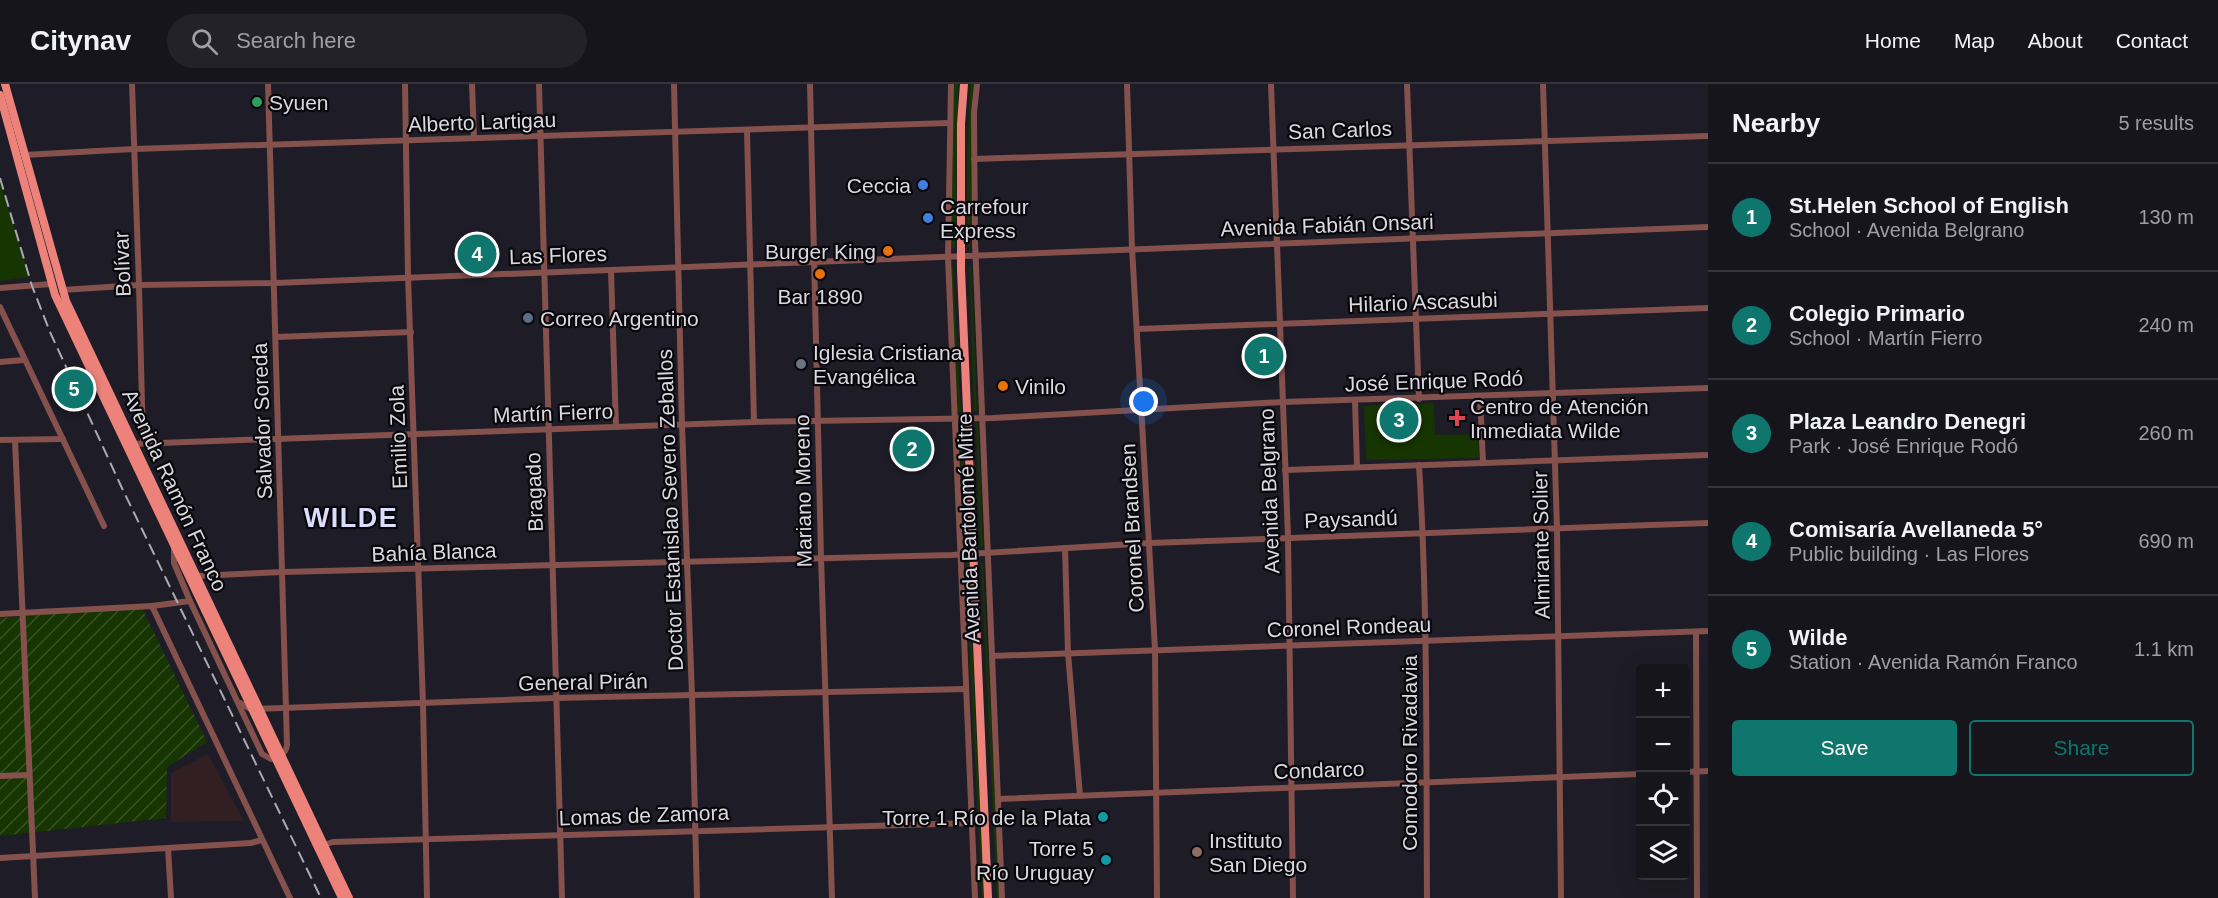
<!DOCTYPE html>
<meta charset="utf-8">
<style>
:root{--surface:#16151c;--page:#232229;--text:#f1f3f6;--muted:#9e9fa3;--line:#35343b;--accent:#0f766e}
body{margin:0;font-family:Helvetica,sans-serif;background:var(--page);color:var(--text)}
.controls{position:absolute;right:18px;bottom:18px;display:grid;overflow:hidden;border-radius:6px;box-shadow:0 6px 24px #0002}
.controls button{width:54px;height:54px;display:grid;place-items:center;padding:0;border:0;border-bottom:2px solid var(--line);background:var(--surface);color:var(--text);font:30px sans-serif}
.you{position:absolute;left:1144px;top:318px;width:21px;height:21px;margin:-15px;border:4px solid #fff;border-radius:50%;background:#1a73e8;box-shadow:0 0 0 9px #1a73e833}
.badge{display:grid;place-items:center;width:39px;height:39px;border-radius:50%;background:var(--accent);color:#fff;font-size:20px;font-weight:700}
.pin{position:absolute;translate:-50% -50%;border:3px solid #fff;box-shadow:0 2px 6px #0006}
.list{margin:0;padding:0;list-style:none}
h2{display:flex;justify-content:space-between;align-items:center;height:78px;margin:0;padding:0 24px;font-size:26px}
h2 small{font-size:20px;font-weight:400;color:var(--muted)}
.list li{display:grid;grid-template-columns:39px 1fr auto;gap:18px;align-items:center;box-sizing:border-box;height:108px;padding:0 24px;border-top:2px solid var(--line)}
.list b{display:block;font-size:22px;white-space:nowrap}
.list p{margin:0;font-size:20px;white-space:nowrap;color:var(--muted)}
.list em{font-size:20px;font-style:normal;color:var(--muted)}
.actions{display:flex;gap:12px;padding:18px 24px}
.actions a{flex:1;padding:14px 0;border:2px solid var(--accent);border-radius:6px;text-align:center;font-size:21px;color:var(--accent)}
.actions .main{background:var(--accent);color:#fff}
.icon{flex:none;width:33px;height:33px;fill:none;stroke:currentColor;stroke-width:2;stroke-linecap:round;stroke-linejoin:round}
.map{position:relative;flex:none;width:1708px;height:814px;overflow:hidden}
header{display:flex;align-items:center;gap:36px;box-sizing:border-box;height:84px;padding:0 30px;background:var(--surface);border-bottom:2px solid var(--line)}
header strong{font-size:28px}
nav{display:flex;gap:33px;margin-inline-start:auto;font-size:21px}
.search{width:420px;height:54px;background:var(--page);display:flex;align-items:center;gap:15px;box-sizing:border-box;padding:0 21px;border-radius:33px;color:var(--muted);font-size:22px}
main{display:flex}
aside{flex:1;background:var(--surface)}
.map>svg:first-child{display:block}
.medical{fill:#311f24}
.park{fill:#173501}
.garden{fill:url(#garden-furrows)}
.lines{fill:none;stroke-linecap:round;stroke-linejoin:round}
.minor{stroke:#84514d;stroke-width:6}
.major{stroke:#ec827a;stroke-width:8}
.rail{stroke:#abaab1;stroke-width:2;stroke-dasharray:12 6;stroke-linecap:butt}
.leisure-dot{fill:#2e9e5b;stroke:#08070b;stroke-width:2}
.shop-dot{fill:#3f7fe0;stroke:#08070b;stroke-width:2}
.food-dot{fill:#e8710a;stroke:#08070b;stroke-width:2}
.service-dot{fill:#5c6f8a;stroke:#08070b;stroke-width:2}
.worship-dot{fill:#6b7280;stroke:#08070b;stroke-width:2}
.health-dot{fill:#e0444e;stroke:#08070b;stroke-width:2}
.culture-dot{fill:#0f9aa8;stroke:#08070b;stroke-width:2}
.education-dot{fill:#8d6e63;stroke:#08070b;stroke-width:2}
.labels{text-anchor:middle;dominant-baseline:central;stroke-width:4.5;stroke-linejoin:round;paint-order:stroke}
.poi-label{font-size:21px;fill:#dad9df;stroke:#08070b;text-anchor:start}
.street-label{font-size:21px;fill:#dad9df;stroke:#08070b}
.district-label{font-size:27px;font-weight:bold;letter-spacing:1.5px;fill:#dbddfa;stroke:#08070b}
</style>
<header>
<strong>Citynav</strong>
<div class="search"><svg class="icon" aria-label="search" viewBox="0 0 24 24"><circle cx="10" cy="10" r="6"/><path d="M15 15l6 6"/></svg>Search here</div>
<nav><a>Home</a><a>Map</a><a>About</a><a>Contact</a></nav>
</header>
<main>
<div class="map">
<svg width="1708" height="814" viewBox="0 0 1708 814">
<defs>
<pattern id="garden-furrows" width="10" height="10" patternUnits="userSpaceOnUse" patternTransform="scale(1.5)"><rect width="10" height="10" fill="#173501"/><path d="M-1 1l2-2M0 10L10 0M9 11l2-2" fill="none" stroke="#385226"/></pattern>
</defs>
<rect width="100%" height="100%" fill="#1e1c26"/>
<path class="medical" d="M208,670L244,737L171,738V689Z"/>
<g class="park">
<path d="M954,0H958L955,164H951Z"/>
<path d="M970,0H973L970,163H967V72Z"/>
<path d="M0,99L30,193L0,197Z"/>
<path d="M951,182H953L961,329L958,328Z"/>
<path d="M969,182H971L977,327H974Z"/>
<path d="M1434,319L1435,351L1478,350L1479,374L1366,376L1364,322Z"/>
<path d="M978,338L983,463H980L976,339Z"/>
<path d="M959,339H962L967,465H964Z"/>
<path d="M965,479H968L984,814H982Z"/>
<path d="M981,479H983L1000,814H997Z"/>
</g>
<path class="garden" d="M141,522L207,658L167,683L166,734L0,752V534Z"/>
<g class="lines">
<g class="minor">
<path d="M132,0L139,201L143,359"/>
<path d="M405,0L408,192L423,620L427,814"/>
<path d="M472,0L474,54"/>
<path d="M539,0L562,814"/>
<path d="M674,0L682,341L692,612L697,814"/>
<path d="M810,0L821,473L832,814"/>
<path d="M951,0L948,173L975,814"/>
<path d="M977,0L974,29L975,158L1002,814"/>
<path d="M1127,0L1132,164L1155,565L1157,814"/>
<path d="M1271,0L1288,453L1293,814"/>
<path d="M1407,0L1419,315"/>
<path d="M1543,0L1557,444L1561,814"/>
<path d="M747,46L754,338"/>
<path d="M24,71L134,65L949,39"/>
<path d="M974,75L1708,52"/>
<path d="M611,186L616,343"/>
<path d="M0,204L51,200"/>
<path d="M62,206L139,201L275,199L1708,143"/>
<path d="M0,223L104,442"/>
<path d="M1138,245L1708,224"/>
<path d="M276,253L411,248"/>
<path d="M0,278L24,276"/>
<path d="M1480,312L1483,378"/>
<path d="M1355,316L1357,383"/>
<path d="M0,356L63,355"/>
<path d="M15,356L35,814"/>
<path d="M132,360L754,338L993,334L1283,318L1708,304"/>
<path d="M1419,381C1428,525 1426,670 1427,814"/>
<path d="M1285,386L1708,371"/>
<path d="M174,464V479L190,517L262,670L271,675C279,673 286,670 287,661L268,0"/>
<path d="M1065,464L1068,569L1080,712"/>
<path d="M196,492L283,488L952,471L1150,459L1708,439"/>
<path d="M152,522L290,814"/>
<path d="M0,530L152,522L190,517"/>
<path d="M1696,548L1697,814"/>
<path d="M992,572L1708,547"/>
<path d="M240,619L251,625L555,614L966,605"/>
<path d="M1686,688L1708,687"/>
<path d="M0,692L29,691"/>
<path d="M998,715L1640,690"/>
<path d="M320,762L333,758L972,739"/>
<path d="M168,764L171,814"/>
<path d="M0,774L251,759L262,756"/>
</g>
<g class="major">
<path d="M5,0L66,217L349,814"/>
<path d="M964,0L961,40V186L988,814"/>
<path d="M0,11L55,211L342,814"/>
</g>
<path class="rail" d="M0,94L32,202L50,248L121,402L321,814"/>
</g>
<circle class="leisure-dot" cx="257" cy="18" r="6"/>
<g class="shop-dot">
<circle cx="923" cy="101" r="6"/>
<circle cx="928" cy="134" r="6"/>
</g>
<g class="food-dot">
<circle cx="888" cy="167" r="6"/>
<circle cx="820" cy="190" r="6"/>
<circle cx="1003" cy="302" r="6"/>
</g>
<circle class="service-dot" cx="528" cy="234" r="6"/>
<circle class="worship-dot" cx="801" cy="280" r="6"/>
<path class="health-dot" d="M1454 325h6v6h6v6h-6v6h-6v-6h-6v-6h6z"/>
<g class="culture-dot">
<circle cx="1103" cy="733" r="6"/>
<circle cx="1106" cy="776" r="6"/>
</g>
<circle class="education-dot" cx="1197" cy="768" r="6"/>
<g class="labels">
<g class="poi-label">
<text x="269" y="18">Syuen</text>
<text x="911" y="101" text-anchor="end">Ceccia</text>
<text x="940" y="122">Carrefour<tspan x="940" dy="24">Express</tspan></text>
<text x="876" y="167" text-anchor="end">Burger King</text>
<text x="820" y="212" text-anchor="middle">Bar 1890</text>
<text x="540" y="234">Correo Argentino</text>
<text x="813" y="268">Iglesia Cristiana<tspan x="813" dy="24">Evangélica</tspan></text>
<text x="1015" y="302">Vinilo</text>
<text x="1470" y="322">Centro de Atención<tspan x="1470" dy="24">Inmediata Wilde</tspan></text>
<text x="1091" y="733" text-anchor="end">Torre 1 Río de la Plata</text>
<text x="1209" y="756">Instituto<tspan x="1209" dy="24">San Diego</tspan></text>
<text x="1094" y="764" text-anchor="end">Torre 5<tspan x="1094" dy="24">Río Uruguay</tspan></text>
</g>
<g class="street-label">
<text transform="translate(482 38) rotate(-2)">Alberto Lartigau</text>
<text transform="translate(1340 46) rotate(-2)">San Carlos</text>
<text transform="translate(1327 141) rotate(-2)">Avenida Fabián Onsari</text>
<text transform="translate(558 171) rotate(-2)">Las Flores</text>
<text transform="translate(122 180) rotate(-92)">Bolívar</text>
<text transform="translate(1423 218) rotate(-2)">Hilario Ascasubi</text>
<text transform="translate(1434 297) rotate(-2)">José Enrique Rodó</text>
<text transform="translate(553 329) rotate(-2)">Martín Fierro</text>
<text transform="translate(262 337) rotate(-92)">Salvador Soreda</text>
<text transform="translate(398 353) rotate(-92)">Emilio Zola</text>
<text transform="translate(175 406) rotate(65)">Avenida Ramón Franco</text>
<text transform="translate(803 407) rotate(-91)">Mariano Moreno</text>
<text transform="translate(1269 407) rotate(-92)">Avenida Belgrano</text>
<text transform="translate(534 408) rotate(-92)">Bragado</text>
<text transform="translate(670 426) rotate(-92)">Doctor Estanislao Severo Zeballos</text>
<text transform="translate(1351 435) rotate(-2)">Paysandú</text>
<text transform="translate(968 444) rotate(-92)">Avenida Bartolomé Mitre</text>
<text transform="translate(1132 444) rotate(-93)">Coronel Brandsen</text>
<text transform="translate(1541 461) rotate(-91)">Almirante Solier</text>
<text transform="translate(434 468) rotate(-2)">Bahía Blanca</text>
<text transform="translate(1349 543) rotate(-2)">Coronel Rondeau</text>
<text transform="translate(583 598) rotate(-1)">General Pirán</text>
<text transform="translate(1409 669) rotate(-90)">Comodoro Rivadavia</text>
<text transform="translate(1319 686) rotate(-2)">Condarco</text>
<text transform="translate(644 731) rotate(-2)">Lomas de Zamora</text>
</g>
<g class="district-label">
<text x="351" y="434">WILDE</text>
</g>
</g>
</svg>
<div class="controls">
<button>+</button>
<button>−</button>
<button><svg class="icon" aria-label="locate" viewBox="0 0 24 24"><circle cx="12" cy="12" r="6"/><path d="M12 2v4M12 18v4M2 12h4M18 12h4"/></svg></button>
<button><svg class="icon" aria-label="layers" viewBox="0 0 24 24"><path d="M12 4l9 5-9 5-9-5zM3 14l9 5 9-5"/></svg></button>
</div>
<div class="you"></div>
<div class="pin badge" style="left:1264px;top:272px">1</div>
<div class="pin badge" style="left:912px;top:365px">2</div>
<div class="pin badge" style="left:1399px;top:336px">3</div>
<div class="pin badge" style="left:477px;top:170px">4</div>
<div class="pin badge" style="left:74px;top:305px">5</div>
</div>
<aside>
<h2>Nearby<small>5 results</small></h2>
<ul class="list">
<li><span class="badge">1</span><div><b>St.Helen School of English</b><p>School · Avenida Belgrano</p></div><em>130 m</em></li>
<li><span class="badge">2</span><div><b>Colegio Primario</b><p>School · Martín Fierro</p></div><em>240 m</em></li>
<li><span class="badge">3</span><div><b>Plaza Leandro Denegri</b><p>Park · José Enrique Rodó</p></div><em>260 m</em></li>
<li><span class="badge">4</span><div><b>Comisaría Avellaneda 5°</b><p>Public building · Las Flores</p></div><em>690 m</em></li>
<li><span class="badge">5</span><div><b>Wilde</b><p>Station · Avenida Ramón Franco</p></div><em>1.1 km</em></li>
</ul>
<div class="actions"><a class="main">Save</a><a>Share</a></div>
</aside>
</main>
